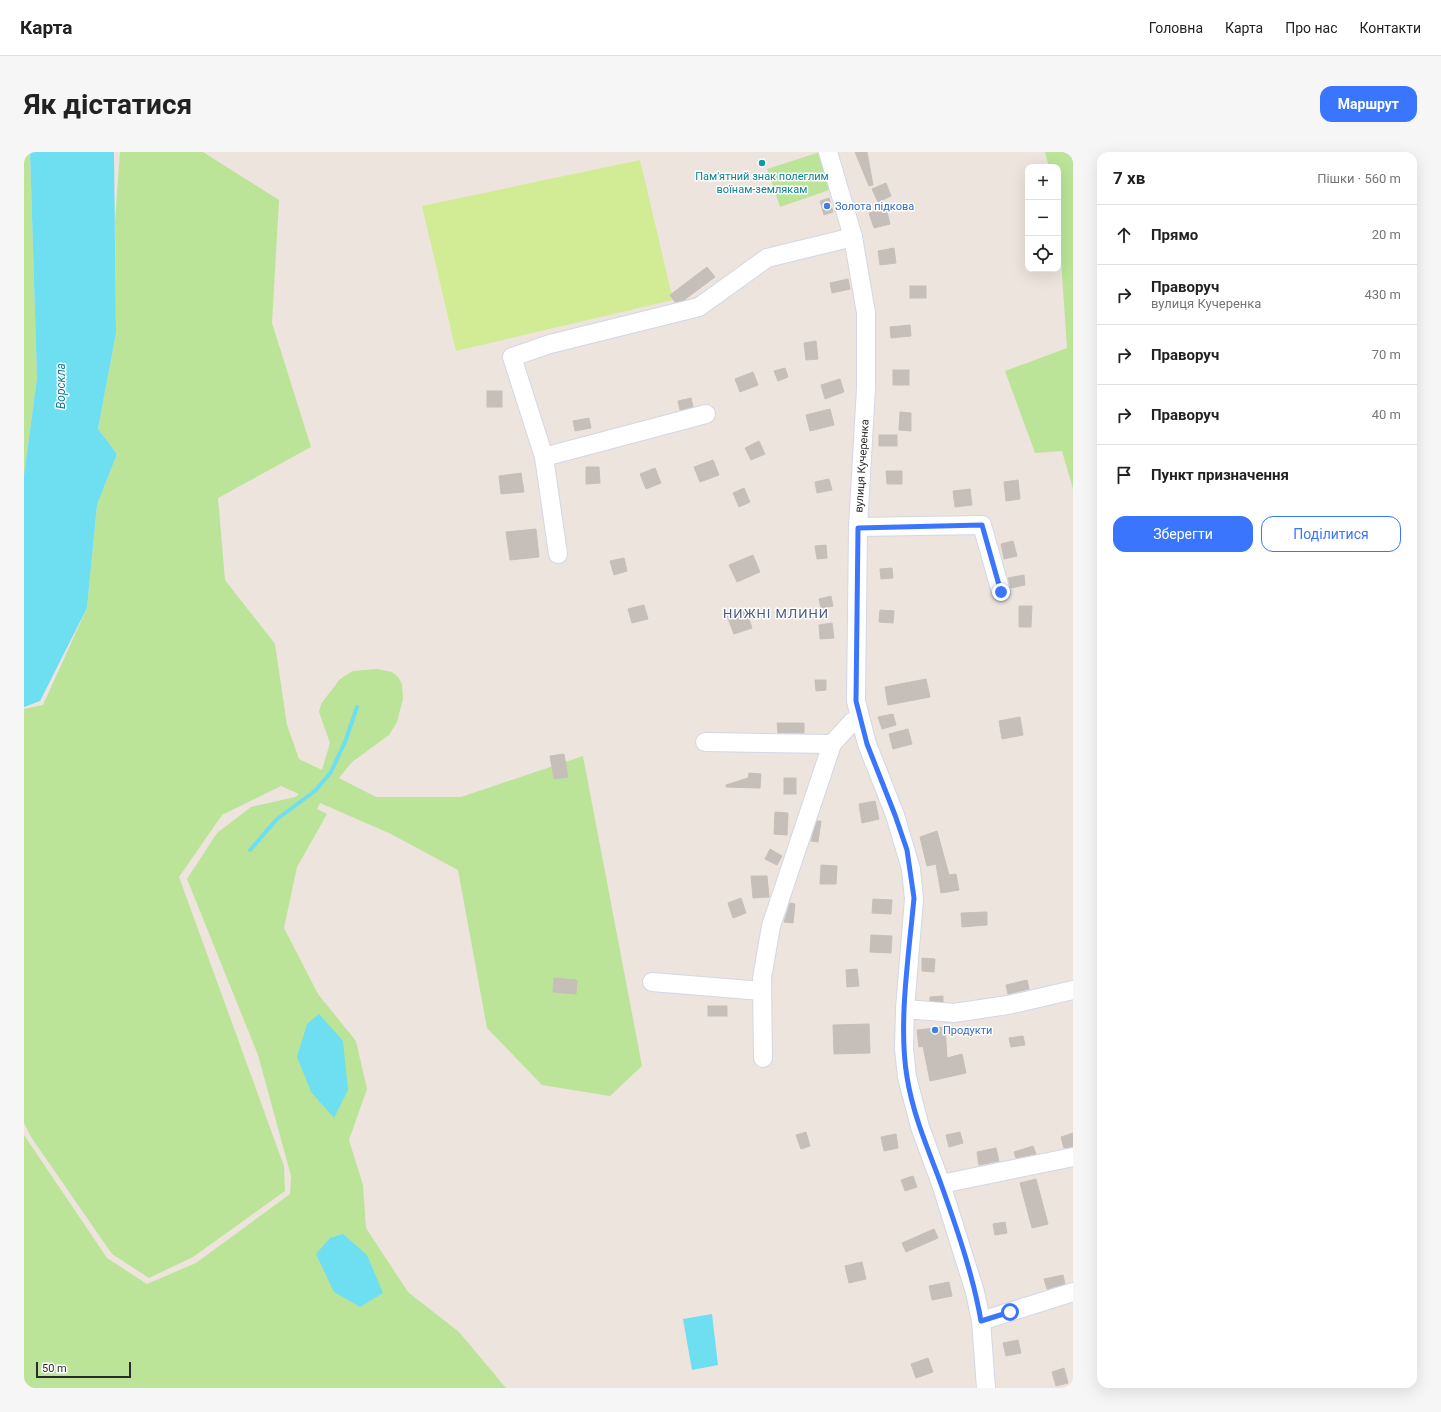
<!DOCTYPE html>
<html lang="uk">
<meta charset="utf-8">
<style>
:root{--surface:#fff;--page:#f6f6f6;--text:#222;--muted:#767676;--line:#e0e0e0;--accent:#3a76fd}
body{margin:0;font-family:Roboto,sans-serif;background:var(--page);color:var(--text)}
.controls{position:absolute;right:12px;top:12px;display:grid;overflow:hidden;border-radius:8px;box-shadow:0 4px 16px #0002}
.controls button{width:36px;height:36px;display:grid;place-items:center;padding:0;border:0;border-bottom:1px solid var(--line);background:var(--surface);color:var(--text);font:20px sans-serif}
.scale{position:absolute;left:12px;bottom:10px;width:95px;box-sizing:border-box;padding-left:4px;border:2px solid #2b2b2b;border-top:0;font-size:11px;line-height:14px;white-space:nowrap;color:#2b2b2b;-webkit-text-stroke:3px #fff;paint-order:stroke}
.stop{position:absolute;width:12px;height:12px;margin:-9px;border:3px solid #3a76fd;border-radius:50%;background:#fff}
.stop.end{background:#3a76fd;border-color:#fff;box-shadow:0 1px 4px #0008}
.list{margin:0;padding:0;list-style:none}
h2{display:flex;justify-content:space-between;align-items:center;height:52px;margin:0;padding:0 16px;font-size:17px}
h2 small{font-size:13px;font-weight:400;color:var(--muted)}
.list li{display:grid;grid-template-columns:26px 1fr auto;gap:12px;align-items:center;box-sizing:border-box;height:60px;padding:0 16px;border-top:1px solid var(--line)}
.list b{display:block;font-size:15px;white-space:nowrap}
.list p{margin:0;font-size:13px;white-space:nowrap;color:var(--muted)}
.list em{font-size:13px;font-style:normal;color:var(--muted)}
.actions{display:flex;gap:8px;padding:12px 16px}
.actions a{flex:1;padding:9px 0;border:1px solid var(--accent);border-radius:12px;text-align:center;font-size:14px;color:var(--accent)}
.actions .main{background:var(--accent);color:#fff}
.icon{flex:none;width:22px;height:22px;fill:none;stroke:currentColor;stroke-width:2;stroke-linecap:round;stroke-linejoin:round}
.map{position:relative;flex:none;width:1049px;height:1236px;overflow:hidden;border-radius:12px}
header{display:flex;align-items:center;gap:24px;box-sizing:border-box;height:56px;padding:0 20px;background:var(--surface);border-bottom:1px solid var(--line)}
header strong{font-size:19px}
nav{display:flex;gap:22px;margin-inline-start:auto;font-size:14px}
.intro{display:flex;align-items:center;justify-content:space-between;box-sizing:border-box;height:96px;padding:0 24px}
h1{margin:0;font-size:28px}
.button{padding:10px 18px;border-radius:12px;background:var(--accent);color:#fff;font-size:14px;font-weight:700}
main{display:flex;gap:24px;padding:0 24px}
aside{flex:1;background:var(--surface);border-radius:12px;box-shadow:0 4px 16px #0002}
.map>svg:first-child{display:block}
.green{fill:#bbe498}
.pitch{fill:#d1ec94}
.water{fill:#6edef1}
.lines{fill:none;stroke-linecap:round;stroke-linejoin:round}
.stream{stroke:#6edef1;stroke-width:4}
.building{fill:#c5beb9;stroke:#c8c0b6}
.minor-casing{stroke:#d2d7e4;stroke-width:20}
.minor{stroke:#fff;stroke-width:18}
.route{stroke:#3a76fd;stroke-width:5}
.culture-dot{fill:#0f9aa8;stroke:#fff;stroke-width:1.5}
.shop-dot{fill:#3f7fe0;stroke:#fff;stroke-width:1.5}
.labels{text-anchor:middle;dominant-baseline:central;stroke-width:3;stroke-linejoin:round;paint-order:stroke}
.culture-label{font-size:11px;fill:#0d838f;stroke:#fff}
.shop-label{font-size:11px;fill:#366cbe;stroke:#fff;text-anchor:start}
.street-label{font-size:11px;fill:#2b2b2b;stroke:#fff}
.water-label{font-size:12px;font-style:italic;fill:#0b7e9e;stroke:#fff}
.quarter-label{font-size:13px;letter-spacing:1px;fill:#4a597c;stroke:#fff}
</style>
<header>
<strong>Карта</strong>
<nav><a>Головна</a><a>Карта</a><a>Про нас</a><a>Контакти</a></nav>
</header>
<div class="intro"><h1>Як дістатися</h1><a class="button">Маршрут</a></div>
<main>
<div class="map">
<svg width="1049" height="1236" viewBox="0 0 1049 1236">
<rect width="100%" height="100%" fill="#ede4dd"/>
<g class="green">
<path d="M0,0H6L13,226L0,323Z"/>
<path d="M96,0H179L255,48L248,171L287,295L194,346L201,428L251,492L263,573L275,607L298,618L306,591L295,560L297,552L316,527L329,519L353,517L368,520L374,525L378,532L379,547L373,570L365,583L328,610L315,626L352,645H437L559,604L618,914L586,944L518,933L463,876L434,718L367,682L296,651L293,657L303,662L273,715L260,776L294,842L332,889L343,937L325,988L339,1033L342,1076L384,1140L435,1180L482,1236H0V983L83,1106L123,1132L172,1111L266,1042L267,1024L234,903L163,727L193,681L227,655L271,645L275,642L257,634L198,663L155,725L260,1014L261,1039L169,1105L125,1126L88,1102L7,985L0,971V557L19,553L63,456L73,353L93,302L74,277L92,181L91,69Z"/>
<path d="M796,0L808,37L756,55L743,17Z"/>
<path d="M1021,0H1049V337L1038,299L1011,301L981,219L1043,196L1034,63V15H1025Z"/>
</g>
<path class="pitch" d="M616,8L649,148L432,199L398,54Z"/>
<g class="water">
<path d="M6,0H90L92,181L74,277L93,302L73,353L63,456L16,549L0,555V323L13,226Z"/>
<path d="M295,862L319,889L324,938L310,966L287,940L273,905L283,872Z"/>
<path d="M319,1082L343,1103L359,1141L336,1155L310,1140L292,1102L306,1086Z"/>
<path d="M688,1162L694,1213L668,1218L659,1167Z"/>
</g>
<g class="lines">
<path class="stream" d="M226,698L253,667L291,639L307,620L321,590L333,555"/>
</g>
<g class="building">
<path d="M831,0H843L849,33L845,34Z"/>
<path d="M862,31L867,44L854,50L848,37Z"/>
<path d="M805,46L809,60L800,63L796,49Z"/>
<path d="M862,56L866,72L850,76L845,61Z"/>
<path d="M870,96L872,111L856,113L854,99Z"/>
<path d="M683,115L691,125L660,148L651,150L646,143Z"/>
<path d="M824,127L826,137L808,141L806,131Z"/>
<rect x="886" y="134" width="16" height="12"/>
<path d="M886,173L887,184L867,186L866,175Z"/>
<path d="M792,189L794,207L782,208L780,191Z"/>
<path d="M761,216L764,225L754,229L750,219Z"/>
<rect x="869" y="218" width="16" height="15"/>
<path d="M729,220L734,233L716,240L711,227Z"/>
<path d="M816,227L820,240L801,247L797,233Z"/>
<rect x="463" y="239" width="15" height="16"/>
<path d="M667,246L669,255L656,258L654,249Z"/>
<path d="M806,257L810,273L786,279L782,263Z"/>
<path d="M876,260L887,261V279L875,278Z"/>
<path d="M565,266L567,276L551,279L549,269Z"/>
<rect x="855" y="283" width="18" height="11"/>
<path d="M735,289L741,302L727,308L721,296Z"/>
<path d="M689,308L695,323L676,330L670,315Z"/>
<path d="M562,315H575L576,331L562,332Z"/>
<path d="M631,316L637,331L622,337L616,322Z"/>
<path d="M862,319H878V332H863Z"/>
<path d="M497,321L500,340L477,342L475,324Z"/>
<path d="M805,327L808,338L793,341L791,330Z"/>
<path d="M994,328L996,347L982,349L980,330Z"/>
<path d="M720,336L726,350L715,355L709,341Z"/>
<path d="M946,337L948,353L931,355L929,339Z"/>
<path d="M512,377L515,405L486,408L482,380Z"/>
<path d="M989,389L993,404L980,407L977,392Z"/>
<path d="M802,393L803,406L793,407L791,394Z"/>
<path d="M729,403L736,420L713,430L705,413Z"/>
<path d="M600,406L603,419L590,423L586,409Z"/>
<path d="M868,416L869,426L857,427L856,417Z"/>
<path d="M1000,423L1001,433L987,436L984,426Z"/>
<path d="M807,444L809,454L797,456L795,447Z"/>
<path d="M620,453L624,467L608,471L604,457Z"/>
<path d="M995,454H1008L1007,475H995Z"/>
<path d="M722,458L728,476L710,482L703,464Z"/>
<path d="M856,458L870,459L869,471L855,470Z"/>
<path d="M808,471L810,486L796,487L795,473Z"/>
<path d="M902,527L906,545L864,553L861,535Z"/>
<path d="M791,528H802V538L792,539Z"/>
<path d="M869,562L872,573L858,577L854,565Z"/>
<path d="M996,565L999,583L978,587L975,569Z"/>
<path d="M753,571H780V581H754Z"/>
<path d="M884,577L888,592L869,597L865,582Z"/>
<path d="M540,602L544,625L530,627L526,604Z"/>
<path d="M725,621L737,622L736,636L702,635V633L724,626Z"/>
<rect x="760" y="626" width="12" height="16"/>
<path d="M851,649L855,667L838,671L835,652Z"/>
<path d="M751,660L764,661L763,683L750,682Z"/>
<path d="M793,669H797L794,690L787,689Z"/>
<path d="M913,679L925,723L932,722L935,738L917,741L912,712L903,714L896,685Z"/>
<path d="M746,697L758,704L753,713L741,707Z"/>
<path d="M797,713L813,714L812,732H796Z"/>
<path d="M727,724H743L745,745L729,746Z"/>
<path d="M717,746L722,761L709,766L704,751Z"/>
<path d="M849,747L868,748L867,762L848,761Z"/>
<path d="M766,751L771,752L769,771L760,770Z"/>
<path d="M963,760V773L938,775L937,761Z"/>
<path d="M847,783L868,784L867,801L846,800Z"/>
<path d="M898,806L911,807L910,820L898,819Z"/>
<path d="M833,817L835,834L823,835L822,818Z"/>
<path d="M530,826L553,828L552,842L529,840Z"/>
<path d="M1003,828L1005,837L984,842L982,833Z"/>
<path d="M919,844V850L906,849V845Z"/>
<rect x="684" y="854" width="19" height="10"/>
<path d="M845,872L846,901L810,902L809,873Z"/>
<path d="M921,875L923,906L938,902L942,921L906,929L899,894L895,895L893,878Z"/>
<path d="M999,884L1001,893L987,895L985,886Z"/>
<path d="M782,980L786,994L777,997L772,983Z"/>
<path d="M936,980L939,991L925,995L922,983Z"/>
<path d="M1049,981V995L1040,996L1037,985Z"/>
<path d="M872,982L874,996L860,999L857,985Z"/>
<path d="M1009,994L1012,1002L992,1006L990,1000Z"/>
<path d="M972,996L975,1009L955,1013L953,1000Z"/>
<path d="M889,1024L893,1035L881,1039L877,1028Z"/>
<path d="M1012,1027L1024,1072L1008,1076L996,1031Z"/>
<path d="M981,1070L983,1081L971,1083L969,1072Z"/>
<path d="M910,1077L914,1086L882,1100L878,1091Z"/>
<path d="M838,1110L842,1127L825,1131L821,1114Z"/>
<path d="M1039,1123L1041,1132L1023,1137L1020,1127Z"/>
<path d="M925,1130L928,1144L908,1148L905,1134Z"/>
<path d="M994,1188L997,1201L982,1204L979,1191Z"/>
<path d="M904,1206L909,1220L892,1226L887,1212Z"/>
<path d="M1040,1216L1044,1231L1032,1234L1028,1220Z"/>
</g>
<g class="lines">
<g class="minor-casing">
<g id="minor">
<path d="M804,0L829,85L842,161V236L834,375L832,549L843,592L871,663L887,717L890,747L881,857L880,897L883,925L896,975L917,1032L951,1140L957,1169L962,1236"/>
<path d="M520,305L682,262"/>
<path d="M834,375L958,373L977,440"/>
<path d="M534,402L520,305L488,205L526,192L675,155L743,106L829,85"/>
<path d="M681,590L808,592"/>
<path d="M628,830L738,839"/>
<path d="M881,857L930,861L984,853L1049,838"/>
<path d="M739,906L738,826L747,774L808,592L828,570L836,567"/>
<path d="M917,1032L1049,1005"/>
<path d="M957,1169L1049,1140"/>
</g>
</g>
<use href="#minor" class="minor"/>
</g>
<g class="lines">
<path class="route" d="M977,440L958,373L834,376L832,549L843,592L871,663L883,698L890,746C885,801 874,872 883,925C889,963 904,997 917,1032C933,1077 949,1123 957,1169L986,1160"/>
</g>
<circle class="culture-dot" cx="738" cy="11" r="4"/>
<g class="shop-dot">
<circle cx="803" cy="54" r="4"/>
<circle cx="911" cy="878" r="4"/>
</g>
<g class="labels">
<g class="culture-label">
<text x="738" y="24">Пам'ятний знак полеглим<tspan x="738" dy="13">воїнам-землякам</tspan></text>
</g>
<g class="shop-label">
<text x="811" y="54">Золота підкова</text>
<text x="919" y="878">Продукти</text>
</g>
<g class="street-label">
<text transform="translate(838 314) rotate(-86)">вулиця Кучеренка</text>
</g>
<g class="water-label">
<text transform="translate(37 234) rotate(-90)">Ворскла</text>
</g>
<g class="quarter-label">
<text x="752" y="461">НИЖНІ МЛИНИ</text>
</g>
</g>
</svg>
<div class="controls">
<button>+</button>
<button>−</button>
<button><svg class="icon" aria-label="locate" viewBox="0 0 24 24"><circle cx="12" cy="12" r="6"/><path d="M12 2v4M12 18v4M2 12h4M18 12h4"/></svg></button>
</div>
<div class="scale">50 m</div>
<div class="stop" style="left:986px;top:1160px"></div>
<div class="stop end" style="left:977px;top:440px"></div>
</div>
<aside>
<h2>7 хв<small>Пішки · 560 m</small></h2>
<ul class="list">
<li><svg class="icon" aria-label="ahead" viewBox="0 0 24 24"><path d="M12 20V5M6 11l6-6 6 6"/></svg><div><b>Прямо</b></div><em>20 m</em></li>
<li><svg class="icon" aria-label="right" viewBox="0 0 24 24"><path d="M7 20v-9h11M14 6l5 5-5 5"/></svg><div><b>Праворуч</b><p>вулиця Кучеренка</p></div><em>430 m</em></li>
<li><svg class="icon" aria-label="right" viewBox="0 0 24 24"><path d="M7 20v-9h11M14 6l5 5-5 5"/></svg><div><b>Праворуч</b></div><em>70 m</em></li>
<li><svg class="icon" aria-label="right" viewBox="0 0 24 24"><path d="M7 20v-9h11M14 6l5 5-5 5"/></svg><div><b>Праворуч</b></div><em>40 m</em></li>
<li><svg class="icon" aria-label="arrive" viewBox="0 0 24 24"><path d="M6 21V4h12l-3 4 3 4H6"/></svg><div><b>Пункт призначення</b></div></li>
</ul>
<div class="actions"><a class="main">Зберегти</a><a>Поділитися</a></div>
</aside>
</main>
